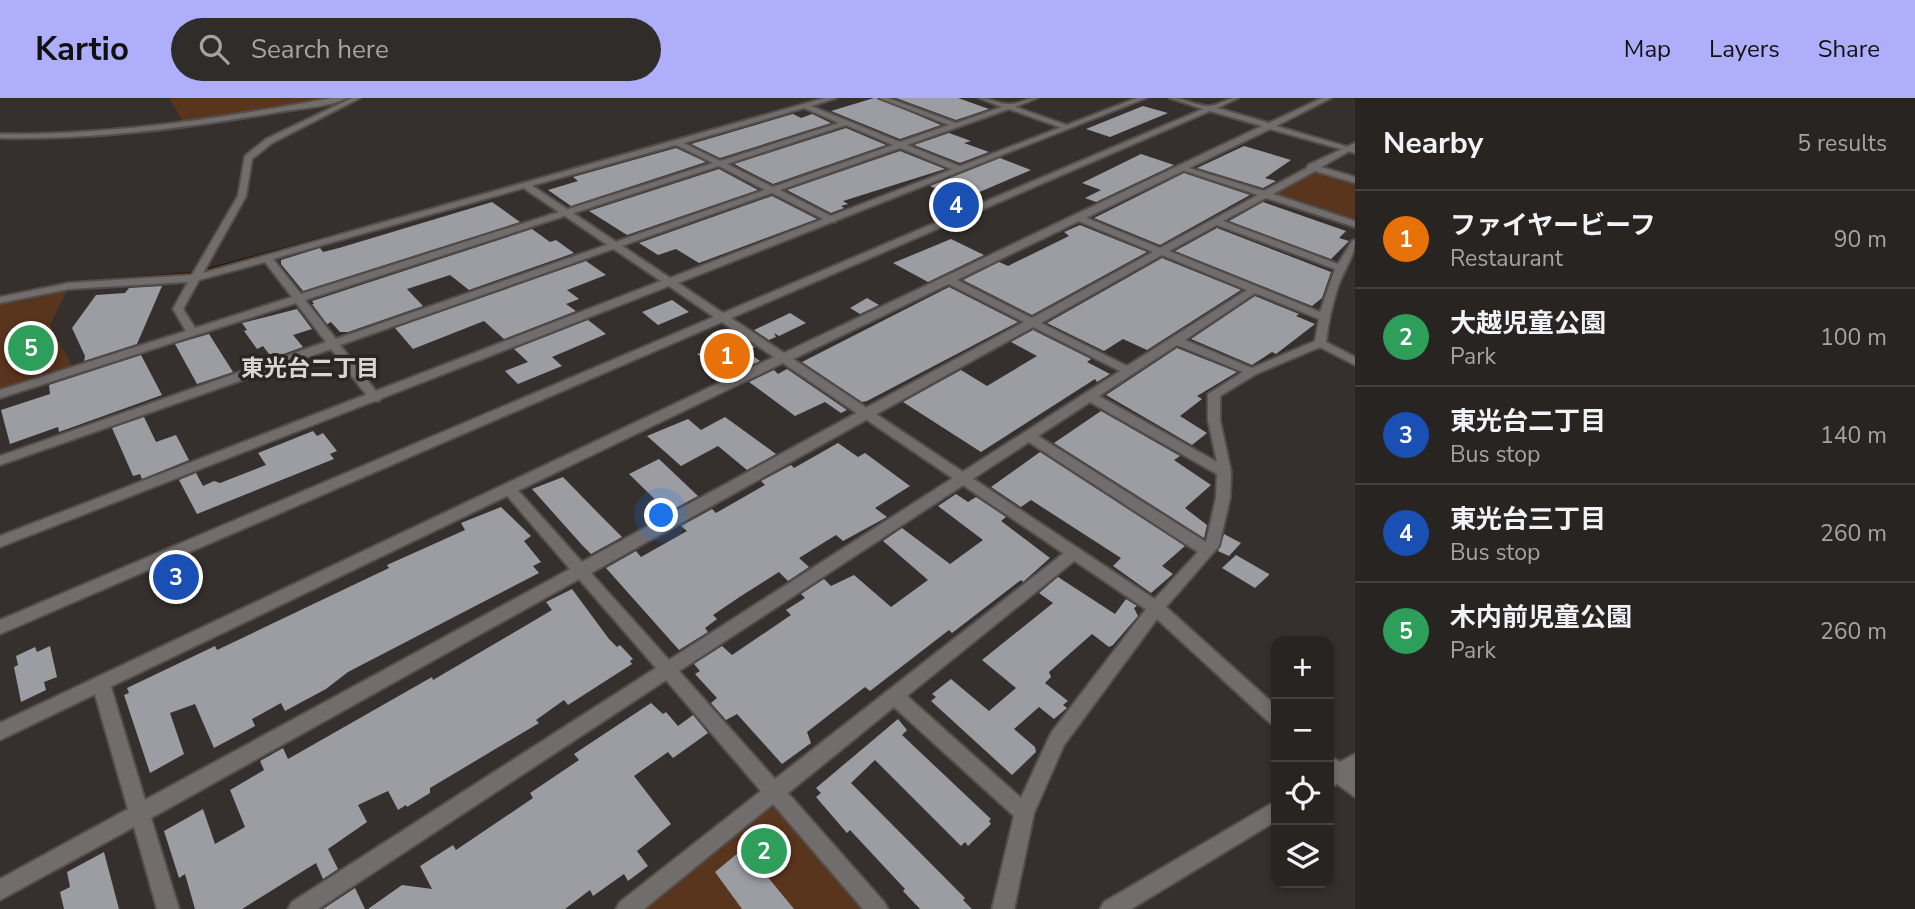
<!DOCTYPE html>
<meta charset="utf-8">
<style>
:root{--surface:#282422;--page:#302c2a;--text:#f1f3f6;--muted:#a5a4a5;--line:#444140;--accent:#aeaefb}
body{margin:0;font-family:"Nunito Sans","Noto Sans JP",sans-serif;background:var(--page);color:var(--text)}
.controls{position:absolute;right:21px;bottom:21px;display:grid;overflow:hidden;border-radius:14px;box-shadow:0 4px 10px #0003}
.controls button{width:63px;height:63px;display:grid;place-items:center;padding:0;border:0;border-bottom:2px solid var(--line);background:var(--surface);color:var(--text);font:35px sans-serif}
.you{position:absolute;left:662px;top:418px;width:24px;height:24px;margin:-18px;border:5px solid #fff;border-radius:50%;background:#1a73e8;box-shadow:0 0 0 10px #1a73e833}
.badge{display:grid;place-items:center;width:46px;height:46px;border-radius:50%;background:var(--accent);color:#fff;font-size:23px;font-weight:700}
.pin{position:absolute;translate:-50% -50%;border:4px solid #fff;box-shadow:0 2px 7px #0006}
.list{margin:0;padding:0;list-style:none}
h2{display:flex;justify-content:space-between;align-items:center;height:91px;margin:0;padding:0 28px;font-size:30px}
h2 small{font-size:23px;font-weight:400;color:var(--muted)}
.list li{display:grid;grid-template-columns:46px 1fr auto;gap:21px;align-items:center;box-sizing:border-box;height:98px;padding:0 28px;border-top:2px solid var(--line)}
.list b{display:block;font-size:26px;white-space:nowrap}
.list p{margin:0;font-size:23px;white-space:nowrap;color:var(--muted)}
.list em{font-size:23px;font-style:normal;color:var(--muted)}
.icon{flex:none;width:38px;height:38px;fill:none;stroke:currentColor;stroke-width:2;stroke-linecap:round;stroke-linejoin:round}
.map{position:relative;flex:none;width:1355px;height:811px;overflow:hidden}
header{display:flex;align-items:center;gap:42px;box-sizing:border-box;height:98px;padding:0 35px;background:var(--accent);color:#111}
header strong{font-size:33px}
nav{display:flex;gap:38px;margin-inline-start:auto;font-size:24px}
.search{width:490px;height:63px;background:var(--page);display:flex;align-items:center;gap:18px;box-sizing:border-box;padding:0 24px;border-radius:38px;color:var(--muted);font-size:26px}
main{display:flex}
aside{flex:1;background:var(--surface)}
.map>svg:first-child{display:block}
.green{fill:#5a351d}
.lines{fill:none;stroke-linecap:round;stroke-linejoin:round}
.stream-far1{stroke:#331300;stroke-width:3.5}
.stream{stroke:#331300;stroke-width:4.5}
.building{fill:#9c9ca3}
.minor-casing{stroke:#534e4b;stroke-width:4}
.tertiary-casing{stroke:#534e4b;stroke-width:4}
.minor{fill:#706d6c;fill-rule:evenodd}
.tertiary{fill:#706d6c;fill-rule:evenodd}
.labels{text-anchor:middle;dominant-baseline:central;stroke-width:7;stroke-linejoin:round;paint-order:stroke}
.neighbourhood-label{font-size:23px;font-weight:bold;fill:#d9d5d3;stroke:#2b2623}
</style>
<header>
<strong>Kartio</strong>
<div class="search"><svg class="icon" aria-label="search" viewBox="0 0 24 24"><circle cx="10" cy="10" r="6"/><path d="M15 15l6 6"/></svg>Search here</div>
<nav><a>Map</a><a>Layers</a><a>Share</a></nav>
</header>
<main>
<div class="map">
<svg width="1355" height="811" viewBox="0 0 1355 811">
<rect width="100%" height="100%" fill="#35302d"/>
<g class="green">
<path d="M169,0H335L184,25Z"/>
<path d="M1311,69L1355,82V126L1267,97Z"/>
<path d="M69,188L50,227L74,272L0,296V202Z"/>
<path d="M775,694L877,811H628Z"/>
</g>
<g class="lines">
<path class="stream-far1" d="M585,68L763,18"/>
<g class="stream">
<path d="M209,172L335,138"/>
<path d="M119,182L193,176"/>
</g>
</g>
<g class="building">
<path d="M874,0H877L941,27L900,41L831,13Z"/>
<path d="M896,0H958L989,11L956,22Z"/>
<path d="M1143,8L1168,15L1110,39L1086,31Z"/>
<path d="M793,16L801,20L812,16L831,25L720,60L691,46Z"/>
<path d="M846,30L886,47L773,86L734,66Z"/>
<path d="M949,35L971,43L964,45L989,54L960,65L914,47Z"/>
<path d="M1244,48L1291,62L1265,80L1276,83L1263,90L1197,70Z"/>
<path d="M676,50L706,64L571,108L548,92L578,83L573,79Z"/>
<path d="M900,53L945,71L843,103L848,106L841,108L844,110L831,115L787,92Z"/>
<path d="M1141,56L1174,67L1096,104L1085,100L1101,92L1082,85Z"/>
<path d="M1000,60L1031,72L961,102L930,88Z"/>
<path d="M719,71L758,92L627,137L589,113Z"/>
<path d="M1184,75L1250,97L1160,147L1094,120Z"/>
<path d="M772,98L817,121L699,165L676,151L658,157L639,145Z"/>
<path d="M492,104L520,124L303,193L281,166V162L320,150L323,154L339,150Z"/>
<path d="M1263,104L1346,133L1339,140L1349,143L1331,161L1229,123Z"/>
<path d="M1080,127L1147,154L1032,217L963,182L999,164L1008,168L1069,138L1064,134Z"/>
<path d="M1217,130L1331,174L1322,200L1312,208L1175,153Z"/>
<path d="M532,131L550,144L556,142L574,155L469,192L450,177L407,191L423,208L348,234H340L331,224L327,226L312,206H314L312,203Z"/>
<path d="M951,141L984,157L928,184L893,165Z"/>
<path d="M1162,160L1241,192L1147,252L1123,241L1104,253L1047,225Z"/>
<path d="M586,163L606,177L567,192L579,201L566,206L576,213L504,241L484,223L413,251L395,230Z"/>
<path d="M162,188L137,246L84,263L85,258L72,230L96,197L125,195L129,190Z"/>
<path d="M949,189L1018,224L867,303L862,304L802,264Z"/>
<path d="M1255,198L1299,216L1296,218L1315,226L1276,256L1272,254L1252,267L1191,241Z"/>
<path d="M867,200L879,207L860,216L850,210Z"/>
<path d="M672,202L689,214L658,227L642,214Z"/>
<path d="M297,211L312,231L293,237L303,249L272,260L263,248L257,251L244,233L247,232L242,225Z"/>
<path d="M790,215L806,225L779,238L774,235L776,239L769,242L754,232Z"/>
<path d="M588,222L606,236L552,259L562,268L518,286L505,273L528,264L514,251Z"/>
<path d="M1033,232L1091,261L1087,264L1110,276L1097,284L1095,281L981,354L903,304L961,272L987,288L1037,258L1011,244Z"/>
<path d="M209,236L233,274L197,286L175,246Z"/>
<path d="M739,239L755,249L746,253L760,263L736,274L732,272L726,275L697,256Z"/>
<path d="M1177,250L1237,274L1197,298L1202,301L1180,318L1207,335L1192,347L1106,297Z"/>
<path d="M141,257L162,297L59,334L58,329L10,346L1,312L50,296L49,287Z"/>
<path d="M787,271L847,312L841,315L825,304L795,318L749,284L774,272L778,276Z"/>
<path d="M1101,313L1180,358L1174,362L1211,387L1185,410L1207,427L1204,440L1054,345Z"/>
<path d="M144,319L156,344L176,337L189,362L142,381L140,376L133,378L112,330Z"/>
<path d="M725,319L776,356L747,372L718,348L681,368L647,338L688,321L701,332Z"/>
<path d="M313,333L317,338L323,335L337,353L330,356L334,361L197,416L179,382L196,375L203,388L214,383L220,385L266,367L258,355Z"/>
<path d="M838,345L858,359L865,355L910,388L875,410L887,419L843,443L836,437L799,460L809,469L788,483L779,474L741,498L713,517L717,521L705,530L708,534L679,552L606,470L636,453L641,459L687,433L681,428L712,411L716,415L765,387L761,383L791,367L794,370Z"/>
<path d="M1040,354L1185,448L1162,468L1173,476L1151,495L1113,468L1121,460L1031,402L1021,409L991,389Z"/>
<path d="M659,361L698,398L668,414L629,376Z"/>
<path d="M563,379L599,416L622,439L591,456L582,447L532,391Z"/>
<path d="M956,396L968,404L976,399L1006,419L1001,423L1050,460L1023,484L1021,482L952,535L949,532L870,593L865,589L807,634L811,645L782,666L737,616L726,622L711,605L717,600L695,576L700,573L694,566L722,548L732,557L791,517L786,512L805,500L801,496L824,481L831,488L854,477L891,509L928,482L883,443L902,430L950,466L983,442L938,408Z"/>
<path d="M501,409L531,438L524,443L541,464L533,468L539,475L348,574L326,591L285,613L281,605L252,621L255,628L214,650L195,606L170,615L184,656L150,675L124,597L129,595L127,590L215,548L217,552L389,470L387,467L465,432L461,425Z"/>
<path d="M1224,436L1241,445L1229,458L1218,453Z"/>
<path d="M1236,457L1269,476V477L1255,490L1222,470Z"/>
<path d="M1058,479L1115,516L1126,501L1137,508L1134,510L1138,518L1113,547L1109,549L1092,536L1049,574L1051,579L1045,585L1068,603L1063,607L1067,610L1054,621L1039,609L1014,631L1035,649L1036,654L1012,677L931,603L936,599L932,596L951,581L989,613L1016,590L982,562L1053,505L1039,495Z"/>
<path d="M572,491L609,541L617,549L620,547L633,561L630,563L632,566L568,607L564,602L536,622L539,625L430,690V695L407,709L406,707L398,712L388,693L358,707L367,724L328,751L338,771L323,781L316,765L242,811H195L185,776L179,780L164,733L203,711L215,746L245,729L230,692L264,672L260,663L283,650L288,661L432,579L433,582L552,512L546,504Z"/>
<path d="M50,548L57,579L44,584L46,592L21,604L14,569L18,567L16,558L35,549L37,554Z"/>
<path d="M651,605L663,616L666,614L678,628L693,617L708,635L673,660L668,654L634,678L671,726L637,753L648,768L628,783L624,776L593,798L590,792L565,811H368L402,787L432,791L420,768L453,747L456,752L533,700L530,695L579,662L574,656Z"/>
<path d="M898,621L907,632L902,637L991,721L989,723L991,726L968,748L965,744L961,748L875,662L851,685L965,800L963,802L972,811H920L903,793L905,791L850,732L847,735L816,699L821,695L816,690Z"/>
<path d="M744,750L794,811H742L715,774Z"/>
<path d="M104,754L119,811H64L60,794L70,789L67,774Z"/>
<path d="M355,790L365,811H323Z"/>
</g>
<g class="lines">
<g class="minor-casing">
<g id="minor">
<path d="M332,0H347C329,9 300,10 279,14C186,30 94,42 0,40V36C113,37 222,20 332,0Z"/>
<path d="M352,0H360L272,45L252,61L246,98L203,175L825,0H836L811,8L900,44L949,27L879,0H888L956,25L1002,9L979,0C989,0 998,6 1008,6C1018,7 1027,0 1037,0L1015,9L1072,29L1065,31L1009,11L907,47L962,69V73H956L900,50L780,92L835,120V124H829L772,95L340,247L379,297L381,300L379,303H371L331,251L0,367V358L326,244L296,205L0,300V292L186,233L173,211L188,184L69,191L0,205V199L69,185L192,177L238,98L245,58L266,41ZM804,10L839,25L720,63L684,45ZM846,27L893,47L773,89L727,66ZM676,47L713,65L301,196L273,161ZM719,68L765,92L336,241L305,202ZM265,164L292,199L195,230L183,211L199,182Z"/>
<path d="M1355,45V50L1321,69L1355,79V85L1315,73L1273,96L1355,123V129L1266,100L1223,123L1338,166L1352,143L1355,142C1355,158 1343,173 1338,189C1332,207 1328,225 1326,244L1355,259V267L1320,249L1256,276L1220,298V322L1231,374L1230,400L1219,448L1166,509L1276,608V627L1270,625L1157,521L1064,647L1034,715L1014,811H992L1014,718L894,609L788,695L884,804L888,811H863L773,706L644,811H616L620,804L761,693L666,582L318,811H288L292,804L656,570L579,481L151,720L179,811H157L134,729L0,802V781L128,711L92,586L95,581L101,579L107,581L110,586L145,702L570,471L504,394L502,391L504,388H514L582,464L1024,224L943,183V179H951L1032,220L1153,154L1076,122V118H1082L1160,150L1258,97L1179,71V67L1264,93L1307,70L1308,67ZM1217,127L1335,171L1320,214L1169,153ZM1162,157L1247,192L1127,268L1041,225ZM1255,195L1319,221L1315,243L1252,270L1185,242ZM1033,229L1120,273L669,562L591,475ZM1177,247L1243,274L1208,296V322L1217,364L1099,298ZM1090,304L1217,376L1216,400L1206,444L1038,338ZM1029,344L1198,454L1150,506L1051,635L1021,700L907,598L1079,459L1081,455L1079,451H1069L775,681L679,573Z"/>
<path d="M1355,656V699L1337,686L1329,690V658L1340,664Z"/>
<path d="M1276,703V723L1131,811H1100L1104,804Z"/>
</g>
</g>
<g class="tertiary-casing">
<path id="tertiary" d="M1137,0H1146L678,185L723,215L1203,11L1170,0C1183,0 1199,9 1210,8C1220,7 1227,0 1238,0L1217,10L1269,25L1322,0H1331L1276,28L1355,51V55L1270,31L793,261L1162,506L1164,510L1162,514L1156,516L1150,514L783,265L0,642V625L774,259L722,224L0,536V522L714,219L669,188L0,449V438L661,183L525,91V87H531L670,180ZM1210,13L1262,28L784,255L731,220Z"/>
</g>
<use href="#minor" class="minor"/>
<use href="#tertiary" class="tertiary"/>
</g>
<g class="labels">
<g class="neighbourhood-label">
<text x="310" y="270">東光台二丁目</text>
</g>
</g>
</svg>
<div class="controls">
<button>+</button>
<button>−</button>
<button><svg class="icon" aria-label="locate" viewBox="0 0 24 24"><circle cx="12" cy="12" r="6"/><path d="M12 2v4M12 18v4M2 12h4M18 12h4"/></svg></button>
<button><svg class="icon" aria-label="layers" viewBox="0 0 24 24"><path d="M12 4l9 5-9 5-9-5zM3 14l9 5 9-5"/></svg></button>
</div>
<div class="you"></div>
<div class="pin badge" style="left:727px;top:258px;background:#e8710a">1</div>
<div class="pin badge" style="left:764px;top:753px;background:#2e9e5b">2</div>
<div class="pin badge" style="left:176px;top:479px;background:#1a4fb4">3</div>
<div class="pin badge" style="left:956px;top:107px;background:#1a4fb4">4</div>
<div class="pin badge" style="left:31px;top:250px;background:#2e9e5b">5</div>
</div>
<aside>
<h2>Nearby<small>5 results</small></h2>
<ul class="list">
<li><span class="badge" style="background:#e8710a">1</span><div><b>ファイヤービーフ</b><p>Restaurant</p></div><em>90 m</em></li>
<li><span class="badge" style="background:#2e9e5b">2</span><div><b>大越児童公園</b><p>Park</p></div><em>100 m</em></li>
<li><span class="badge" style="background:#1a4fb4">3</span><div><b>東光台二丁目</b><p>Bus stop</p></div><em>140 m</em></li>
<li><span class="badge" style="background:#1a4fb4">4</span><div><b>東光台三丁目</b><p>Bus stop</p></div><em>260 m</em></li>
<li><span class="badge" style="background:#2e9e5b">5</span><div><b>木内前児童公園</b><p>Park</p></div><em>260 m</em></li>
</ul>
</aside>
</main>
